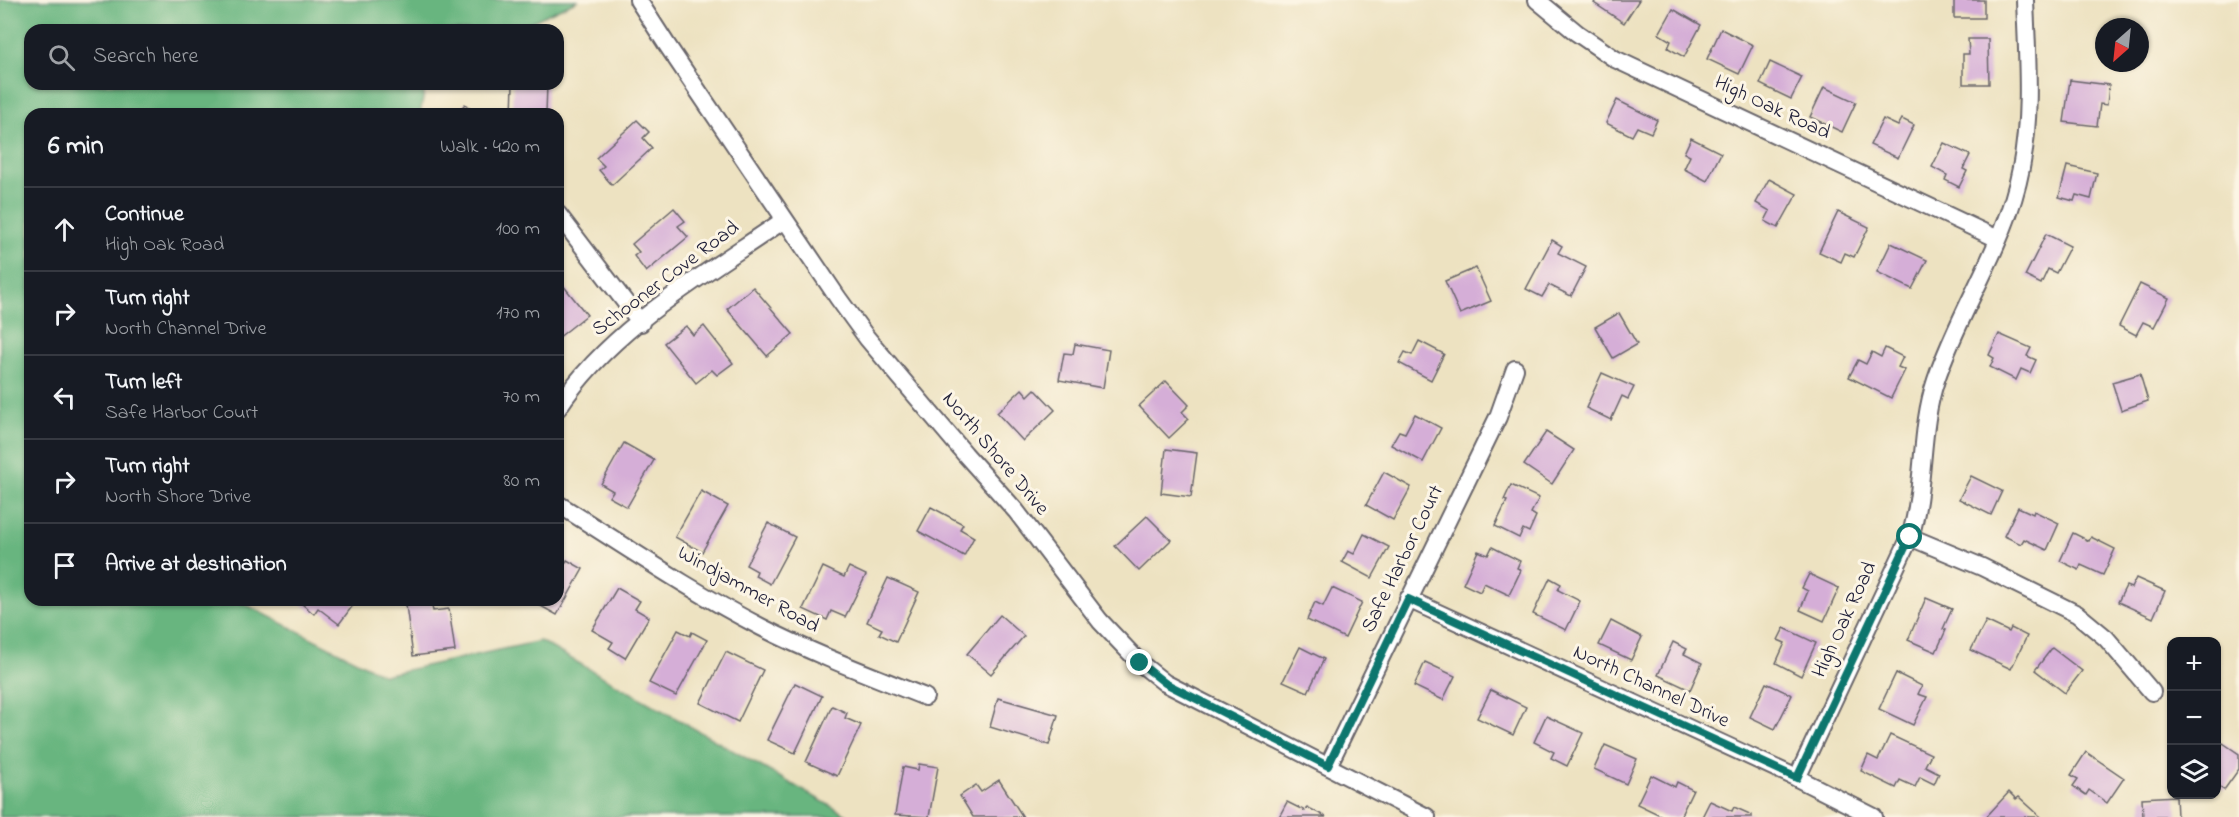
<!DOCTYPE html>
<meta charset="utf-8">
<style>
:root{--surface:#171b24;--page:#242831;--text:#f1f3f6;--muted:#9ea1a6;--line:#363941}
body{margin:0;font-family:"Indie Flower",sans-serif;background:var(--page);color:var(--text)}
.controls{position:absolute;right:18px;bottom:18px;display:grid;overflow:hidden;border-radius:12px;box-shadow:0 2px 4px #0004}
.controls button{width:54px;height:54px;display:grid;place-items:center;padding:0;border:0;border-bottom:2px solid var(--line);background:var(--surface);color:var(--text);font:30px sans-serif}
.compass{position:absolute;left:2095px;top:18px;width:54px;height:54px;border-radius:50%;background:var(--surface);box-shadow:0 2px 4px #0004;rotate:207deg}
.stop{position:absolute;width:18px;height:18px;margin:-14px;border:4px solid #0f766e;border-radius:50%;background:#fff}
.stop.end{background:#0f766e;border-color:#fff;box-shadow:0 2px 6px #0008}
.list{margin:0;padding:0;list-style:none}
h2{display:flex;justify-content:space-between;align-items:center;height:78px;margin:0;padding:0 24px;font-size:26px}
h2 small{font-size:20px;font-weight:400;color:var(--muted)}
.list li{display:grid;grid-template-columns:39px 1fr auto;gap:18px;align-items:center;box-sizing:border-box;height:84px;padding:0 24px;border-top:2px solid var(--line)}
.list b{display:block;font-size:22px;white-space:nowrap}
.list p{margin:0;font-size:20px;white-space:nowrap;color:var(--muted)}
.list em{font-size:20px;font-style:normal;color:var(--muted)}
.icon{flex:none;width:33px;height:33px;fill:none;stroke:currentColor;stroke-width:2;stroke-linecap:round;stroke-linejoin:round}
.map{position:relative;flex:none;width:2239px;height:817px;overflow:hidden}
.search{position:absolute;background:var(--surface);box-shadow:0 2px 4px #0004;left:24px;top:24px;width:540px;height:66px;display:flex;align-items:center;gap:15px;box-sizing:border-box;padding:0 21px;border-radius:18px;color:var(--muted);font-size:22px}
.panel{position:absolute;background:var(--surface);box-shadow:0 2px 4px #0004;left:24px;top:108px;width:540px;height:498px;border-radius:18px}
.map>svg:first-child{display:block}
.forest{fill:#67b57f;stroke:#446c5d;stroke-width:1.5}
.building{fill:#d5aed7}
.lines{fill:none;stroke-linecap:round;stroke-linejoin:round}
.minor-casing{stroke:#69656a;stroke-width:20}
.minor{stroke:#fff;stroke-width:16}
.route{stroke:#0f766e;stroke-width:8}
.labels{text-anchor:middle;dominant-baseline:central;stroke-width:6;stroke-linejoin:round;paint-order:stroke}
.street-label{font-size:21px;fill:#22223b;stroke:#fcf5e5}
</style>
<div class="map">
<svg width="2239" height="817" viewBox="0 0 2239 817">
<rect width="100%" height="100%" fill="#fcf5e5"/>
<filter id="ink" filterUnits="userSpaceOnUse"><feTurbulence type="fractalNoise" baseFrequency=".0167" numOctaves="2"/><feDisplacementMap in="SourceGraphic" scale="12" xChannelSelector="R" yChannelSelector="G"/><feConvolveMatrix kernelMatrix="1 2 1 2 8 2 1 2 1" color-interpolation-filters="sRGB"/></filter>
<filter id="wash" filterUnits="userSpaceOnUse"><feTurbulence type="fractalNoise" baseFrequency=".008" numOctaves="4" result="noise"/><feDisplacementMap in="SourceGraphic" scale="24" xChannelSelector="R" yChannelSelector="G"/><feGaussianBlur stdDeviation="1.35" result="paint"/><feColorMatrix in="noise" values="0 0 0 0 0 0 0 0 0 0 0 0 0 0 0 0 0 1.4 0 .05"/><feComposite in="paint" operator="in"/></filter>
<g filter="url(#wash)">
<rect width="100%" height="100%" fill="#ede2c1"/>
<path class="forest" d="M0,0H578L514,30H30V84H426L420,114H30V600H237L384,675L540,641L850,817H0Z"/>
<g id="blocks">
<g class="building">
<path d="M1596,0H1639L1624,23L1594,3Z"/>
<rect x="1954" y="0" width="30" height="18"/>
<path d="M1673,9L1701,25L1684,57L1668,48L1671,41L1659,34Z"/>
<path d="M1721,29L1753,45L1739,74L1707,59Z"/>
<path d="M1968,39H1988L1989,84H1963V54H1969Z"/>
<path d="M1770,62L1802,77L1791,99L1760,84Z"/>
<path d="M2070,80L2109,85L2107,105L2100,104L2097,126L2064,122Z"/>
<path d="M513,84H547L546,114H512Z"/>
<path d="M1824,87L1856,102L1842,132L1810,117Z"/>
<path d="M1617,100L1657,120L1651,133L1637,127L1632,136L1606,123Z"/>
<path d="M465,104L476,114H456Z"/>
<path d="M1883,119L1898,126L1902,119L1914,125L1898,158L1870,145Z"/>
<path d="M637,120L649,132L643,138L652,148L612,185L599,170L604,166L596,158Z"/>
<path d="M1691,138L1721,153L1707,181L1684,169L1690,156L1684,153Z"/>
<path d="M1944,143L1970,155L1963,169L1967,171L1959,187L1945,180L1947,175L1932,167Z"/>
<path d="M2067,166L2097,173L2091,199L2076,195L2074,201L2059,197Z"/>
<path d="M1769,179L1797,194L1778,228L1765,221L1770,211L1756,203Z"/>
<path d="M674,208L685,221L678,226L688,237L646,272L634,256L639,252L632,244Z"/>
<path d="M1838,212L1869,227L1854,257L1845,253L1841,262L1819,252Z"/>
<path d="M2046,234L2070,246L2056,273L2048,269L2041,284L2025,276Z"/>
<path d="M1552,240L1562,246L1558,253L1586,267L1571,296L1549,285L1542,297L1526,289Z"/>
<path d="M1891,243L1927,260L1912,289L1877,272Z"/>
<path d="M1476,268L1491,301L1460,314L1445,281Z"/>
<path d="M562,284L587,315L558,338V287Z"/>
<path d="M2140,284L2169,298L2154,327L2143,322L2136,335L2119,326Z"/>
<path d="M753,287L793,334L767,356L727,309Z"/>
<path d="M1619,313L1637,344L1613,358L1595,327Z"/>
<path d="M686,326L693,335L704,326L733,363L717,375L712,370L696,383L664,343Z"/>
<path d="M1999,334L2031,348L2027,356L2036,360L2030,373L2021,369L2016,380L1990,367L1994,358L1989,355Z"/>
<path d="M1419,341L1444,354L1431,380L1399,363L1405,352L1412,355Z"/>
<path d="M1075,344L1109,350L1103,388L1059,380L1064,353L1073,354Z"/>
<path d="M1885,348L1903,357L1898,367L1905,370L1891,398L1849,377L1858,360L1866,364L1872,352L1881,357Z"/>
<path d="M1602,373L1634,387L1628,399L1622,396L1611,420L1586,408Z"/>
<path d="M2140,374L2148,401L2121,410L2112,382Z"/>
<path d="M1166,381L1189,405L1182,412L1189,419L1169,438L1139,406Z"/>
<path d="M1022,389L1028,396L1035,389L1055,410L1023,441L997,413Z"/>
<path d="M1415,414L1441,428L1423,462L1391,445L1399,431L1405,433Z"/>
<path d="M1546,432L1574,450L1552,484L1524,465Z"/>
<path d="M624,443L654,460L627,507L609,497L613,491L601,484Z"/>
<path d="M1166,449L1197,453L1191,497L1161,493Z"/>
<path d="M1384,472L1411,487L1393,520L1366,505Z"/>
<path d="M1971,476L2002,491L1991,515L1959,499Z"/>
<path d="M1511,485L1539,498L1531,513L1536,516L1529,532L1523,529L1519,538L1495,526L1507,501L1504,500Z"/>
<path d="M701,491L728,506L702,552L675,537Z"/>
<path d="M931,507L963,524L960,529L974,537L964,556L918,531Z"/>
<path d="M2018,507L2033,514L2034,511L2059,523L2047,550L2024,539L2021,544L2004,536Z"/>
<path d="M1147,516L1171,540L1139,571L1115,546Z"/>
<path d="M768,523L795,537L770,584L755,576L757,571L746,565Z"/>
<path d="M2073,533L2089,541L2091,537L2115,549L2103,575L2081,565L2079,570L2060,561Z"/>
<path d="M1364,534L1389,547L1372,578L1342,562L1348,551L1354,554Z"/>
<path d="M1492,547L1520,561L1517,568L1521,570L1509,595L1484,583L1480,592L1463,584L1478,551L1488,555Z"/>
<path d="M567,560L583,569L557,615L530,600H558V562L564,565Z"/>
<path d="M823,567L844,577L849,567L866,575L845,617L831,611L827,620L803,609Z"/>
<path d="M1809,574L1839,588L1824,621L1800,610L1808,591L1802,588Z"/>
<path d="M888,578L919,592L896,642L879,634L882,629L867,622Z"/>
<path d="M1550,578L1561,584L1558,590L1580,601L1566,630L1533,614Z"/>
<path d="M2136,578L2165,591L2153,618L2118,602L2126,586L2131,588Z"/>
<path d="M617,588L640,601L635,609L649,617L625,658L609,648L613,642L592,630Z"/>
<path d="M1332,588L1362,602L1345,638L1307,620L1315,602L1323,606Z"/>
<path d="M1926,598L1952,609L1943,629L1946,630L1936,652L1908,640Z"/>
<path d="M303,600H357L339,624L318,608L314,614L301,603Z"/>
<path d="M431,601L433,611L449,609L455,651L413,656L406,605Z"/>
<path d="M1000,615L1024,636L991,674L967,654Z"/>
<path d="M1611,621L1642,637L1631,660L1599,645Z"/>
<path d="M1986,621L2009,632L2011,628L2027,636L2011,669L1971,650Z"/>
<path d="M1784,628L1816,643L1801,676L1776,663L1785,643L1778,640Z"/>
<path d="M678,630L690,636L692,632L707,640L676,696L649,683Z"/>
<path d="M1673,642L1687,649L1684,654L1702,663L1690,690L1658,675Z"/>
<path d="M1300,647L1324,659L1308,692L1283,681Z"/>
<path d="M2052,648L2082,671L2065,693L2035,670Z"/>
<path d="M726,652L763,670L738,722L700,703Z"/>
<path d="M1425,662L1455,676L1443,700L1414,686Z"/>
<path d="M1896,673L1922,686L1918,694L1927,697L1913,725L1879,709Z"/>
<path d="M795,683L822,696L795,753L767,740Z"/>
<path d="M1766,683L1792,695L1775,729L1750,717Z"/>
<path d="M1491,690L1526,707L1513,735L1477,718Z"/>
<path d="M998,698L1058,715L1049,745L990,727Z"/>
<path d="M832,706L847,713L845,718L861,725L837,776L806,762Z"/>
<path d="M1546,716L1583,733L1567,766L1551,758L1554,752L1534,742Z"/>
<path d="M1890,735L1931,754L1925,766L1939,773L1934,784L1920,777L1915,787L1900,780L1896,788L1861,771L1868,755L1878,760Z"/>
<path d="M2223,743L2239,754V769L2224,790L2216,785V752Z"/>
<path d="M1605,745L1637,759L1626,784L1594,769Z"/>
<path d="M2086,752L2124,778L2107,803L2089,790L2086,795L2073,786L2078,779L2071,775Z"/>
<path d="M919,764L938,767L929,817L895,815L903,767L918,770Z"/>
<path d="M1651,775L1675,787L1677,782L1693,790L1680,817H1664L1637,804Z"/>
<path d="M999,780L1023,817H973L960,796L976,785L981,792Z"/>
<path d="M2009,792L2016,799L2019,797L2041,817H1986Z"/>
<path d="M2176,796L2177,817H2143L2142,798Z"/>
<path d="M1710,801L1732,811L1734,807L1752,815V817H1702Z"/>
<path d="M1287,802L1305,811L1307,807L1326,817H1279Z"/>
</g>
</g>
</g>
<g filter="url(#ink)">
<use href="#blocks" fill-opacity="0" stroke="#69656a" stroke-width="1.5"/>
<g class="lines">
<g class="minor-casing">
<g id="minor">
<path d="M638,0L667,45L838,298L867,338L965,454L1016,511L1100,621L1140,663L1165,683L1427,817"/>
<path d="M1537,0L1577,33L1615,59L1998,239"/>
<path d="M558,214L641,323"/>
<path d="M558,408C611,327 706,274 784,220"/>
<path d="M558,504C625,546 691,591 761,627C814,654 870,675 925,697"/>
<path d="M1910,537L1982,567L2077,614L2106,638L2152,692"/>
<path d="M1408,599L1797,778L1874,817"/>
<path d="M1328,766L1498,417L1515,369"/>
<path d="M1797,778L1910,537C1926,485 1919,430 1936,380C1960,308 2007,243 2021,168C2032,113 2027,56 2025,0"/>
</g>
</g>
<use href="#minor" class="minor"/>
</g>
</g>
<g class="lines" filter="url(#ink)">
<path class="route" d="M1140,663L1165,683L1328,766L1408,599L1797,778L1910,537"/>
</g>
<g class="labels">
<g class="street-label">
<text transform="translate(1772 108) rotate(25)">High Oak Road</text>
<text transform="translate(666 279) rotate(-37)">Schooner Cove Road</text>
<text transform="translate(995 454) rotate(50)">North Shore Drive</text>
<text transform="translate(1403 559) rotate(-64)">Safe Harbor Court</text>
<text transform="translate(748 590) rotate(29)">Windjammer Road</text>
<text transform="translate(1845 620) rotate(-65)">High Oak Road</text>
<text transform="translate(1651 687) rotate(25)">North Channel Drive</text>
</g>
</g>
</svg>
<div class="controls">
<button>+</button>
<button>−</button>
<button><svg class="icon" aria-label="layers" viewBox="0 0 24 24"><path d="M12 4l9 5-9 5-9-5zM3 14l9 5 9-5"/></svg></button>
</div>
<svg class="compass" viewBox="-18 -18 36 36"><path d="M0-13l5 13h-10z" fill="#e53935"/><path d="M0 13l5-13h-10z" fill="#9ea1a6"/></svg>
<div class="stop" style="left:1910px;top:537px"></div>
<div class="stop end" style="left:1140px;top:663px"></div>
<div class="search"><svg class="icon" aria-label="search" viewBox="0 0 24 24"><circle cx="10" cy="10" r="6"/><path d="M15 15l6 6"/></svg>Search here</div>
<section class="panel">
<h2>6 min<small>Walk · 420 m</small></h2>
<ul class="list">
<li><svg class="icon" aria-label="ahead" viewBox="0 0 24 24"><path d="M12 20V5M6 11l6-6 6 6"/></svg><div><b>Continue</b><p>High Oak Road</p></div><em>100 m</em></li>
<li><svg class="icon" aria-label="right" viewBox="0 0 24 24"><path d="M7 20v-9h11M14 6l5 5-5 5"/></svg><div><b>Turn right</b><p>North Channel Drive</p></div><em>170 m</em></li>
<li><svg class="icon" aria-label="left" viewBox="0 0 24 24"><path d="M17 20v-9H6M10 6l-5 5 5 5"/></svg><div><b>Turn left</b><p>Safe Harbor Court</p></div><em>70 m</em></li>
<li><svg class="icon" aria-label="right" viewBox="0 0 24 24"><path d="M7 20v-9h11M14 6l5 5-5 5"/></svg><div><b>Turn right</b><p>North Shore Drive</p></div><em>80 m</em></li>
<li><svg class="icon" aria-label="arrive" viewBox="0 0 24 24"><path d="M6 21V4h12l-3 4 3 4H6"/></svg><div><b>Arrive at destination</b></div></li>
</ul>
</section>
</div>
